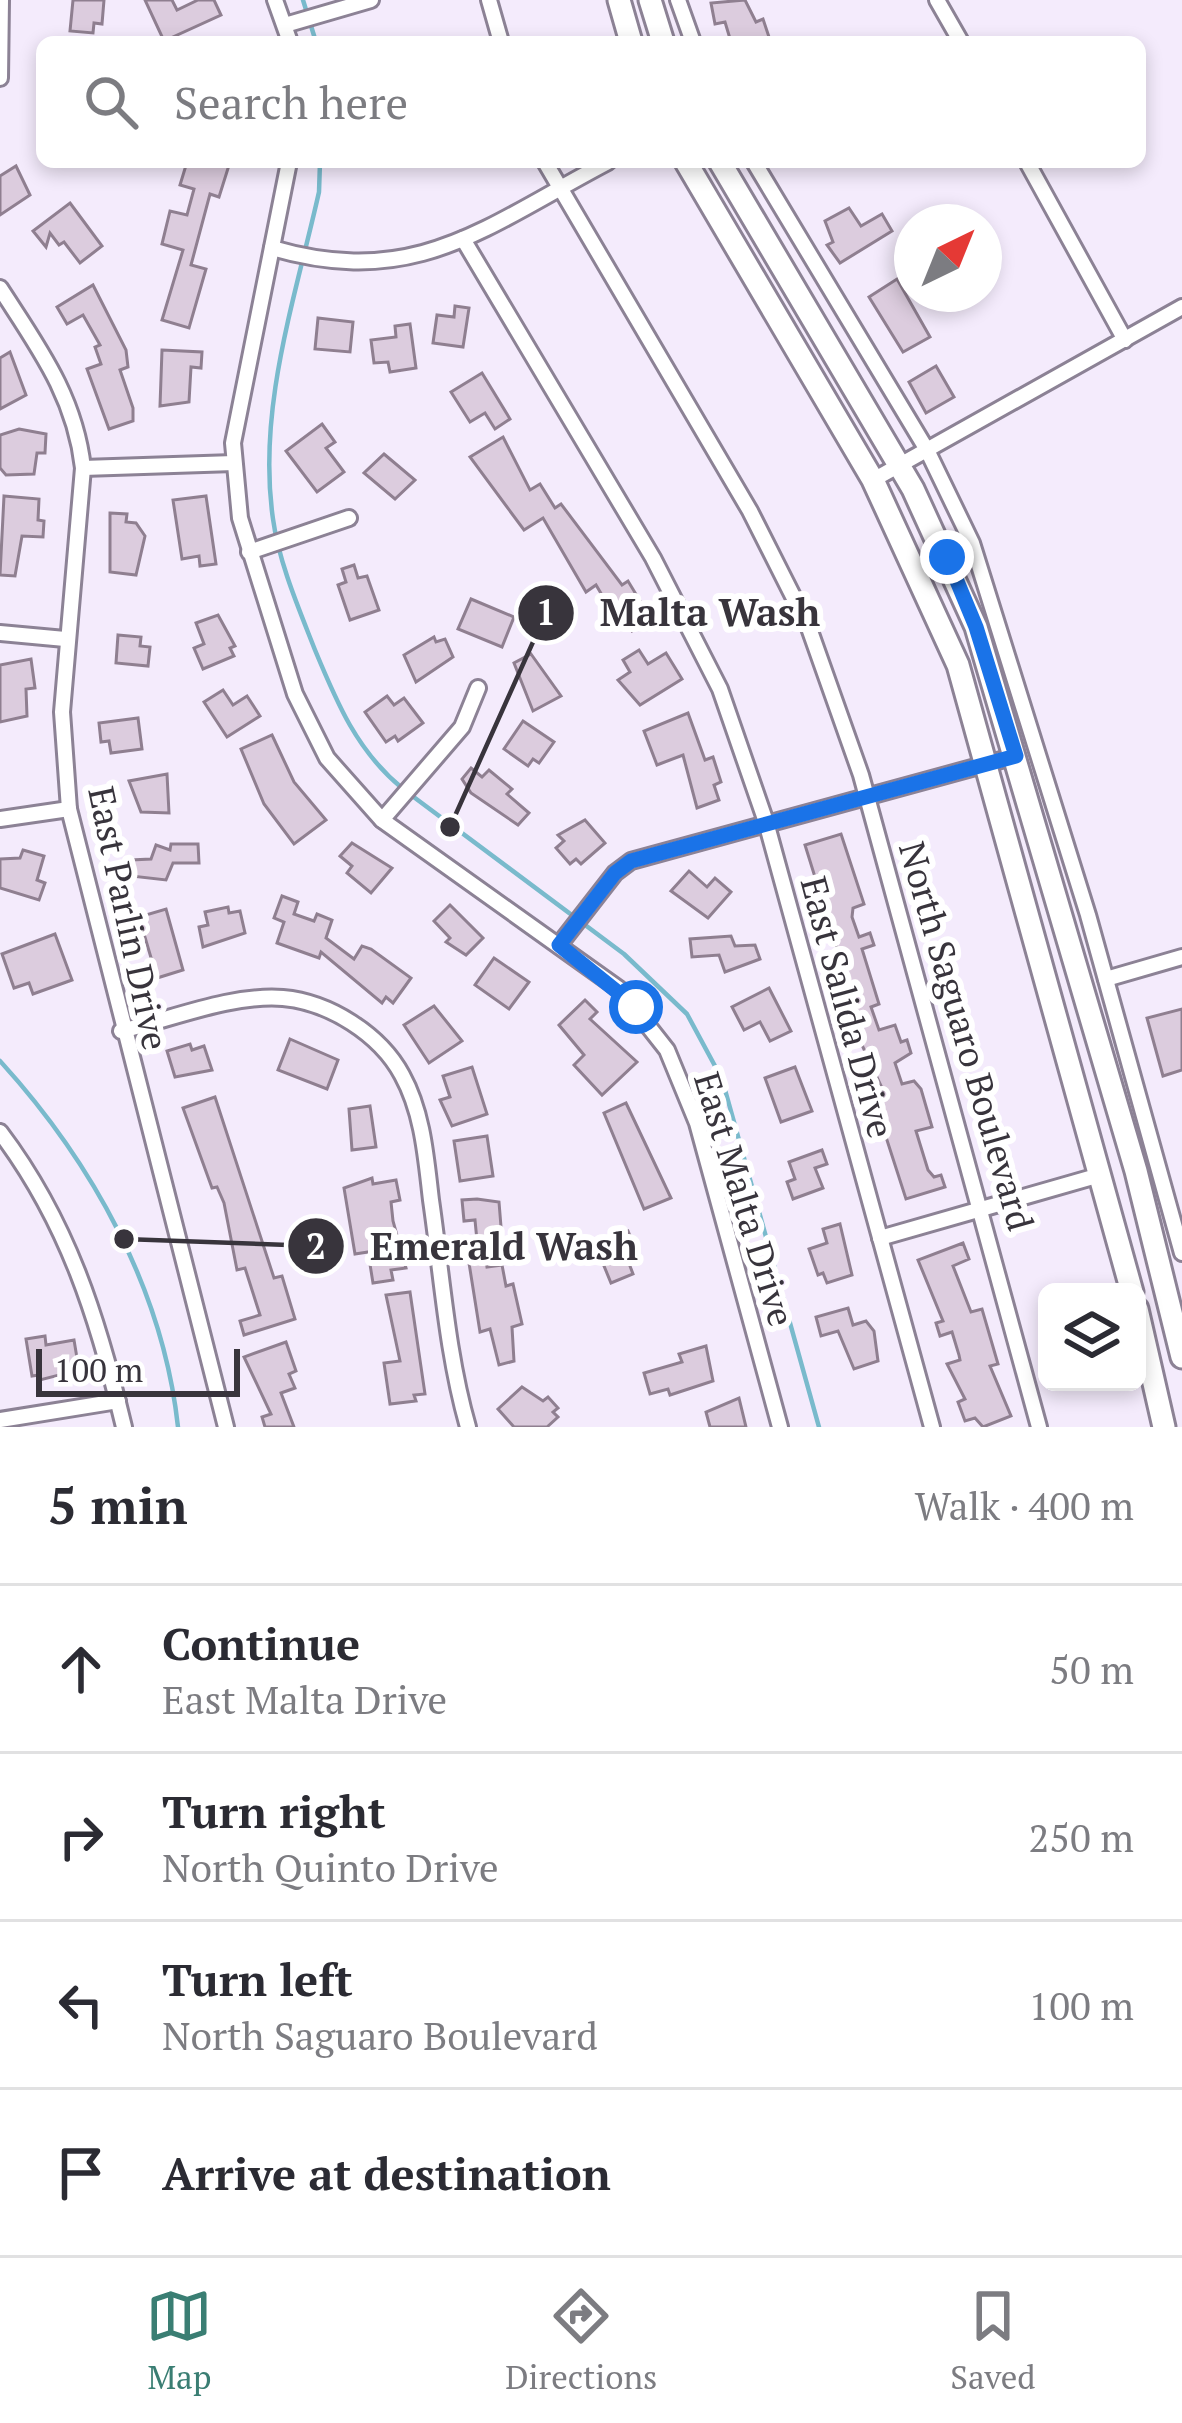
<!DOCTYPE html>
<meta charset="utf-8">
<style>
:root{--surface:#fff;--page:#f2f2f3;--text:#2b2b33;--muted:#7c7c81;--line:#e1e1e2;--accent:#3a7e73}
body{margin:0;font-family:"PT Serif",serif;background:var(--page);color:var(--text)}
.controls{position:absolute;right:36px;bottom:36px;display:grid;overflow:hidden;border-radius:18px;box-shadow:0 6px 18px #0003}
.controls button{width:108px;height:108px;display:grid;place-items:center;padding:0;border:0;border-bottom:3px solid var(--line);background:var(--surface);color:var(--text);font:60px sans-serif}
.compass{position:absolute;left:894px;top:204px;width:108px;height:108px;border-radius:50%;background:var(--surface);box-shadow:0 6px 18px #0003;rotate:43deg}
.scale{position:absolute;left:36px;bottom:30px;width:204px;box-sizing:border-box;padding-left:12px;border:6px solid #38343c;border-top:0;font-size:33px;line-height:42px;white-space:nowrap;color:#38343c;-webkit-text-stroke:9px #fff;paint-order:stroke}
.stop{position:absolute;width:36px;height:36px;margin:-27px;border:9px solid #1a73e8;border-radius:50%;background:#fff}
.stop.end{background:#1a73e8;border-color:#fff;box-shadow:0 3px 12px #0008}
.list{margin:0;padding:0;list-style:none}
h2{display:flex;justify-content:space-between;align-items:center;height:156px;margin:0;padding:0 48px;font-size:51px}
h2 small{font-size:39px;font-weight:400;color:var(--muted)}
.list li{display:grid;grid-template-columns:78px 1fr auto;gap:36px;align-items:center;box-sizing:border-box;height:168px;padding:0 48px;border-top:3px solid var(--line)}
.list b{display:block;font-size:45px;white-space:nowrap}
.list p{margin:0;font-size:39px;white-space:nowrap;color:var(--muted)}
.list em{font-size:39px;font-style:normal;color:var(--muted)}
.icon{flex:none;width:66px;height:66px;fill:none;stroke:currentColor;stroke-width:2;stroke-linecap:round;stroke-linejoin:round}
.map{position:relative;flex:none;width:1182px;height:1427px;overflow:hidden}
.search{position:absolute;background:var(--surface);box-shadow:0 6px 18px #0003;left:36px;right:36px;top:36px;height:132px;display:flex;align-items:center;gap:30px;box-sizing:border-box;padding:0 42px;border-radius:18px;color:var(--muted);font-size:45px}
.sheet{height:828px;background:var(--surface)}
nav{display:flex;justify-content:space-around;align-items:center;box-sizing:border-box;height:168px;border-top:3px solid var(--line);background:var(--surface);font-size:33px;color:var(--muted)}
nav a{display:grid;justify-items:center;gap:6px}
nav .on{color:var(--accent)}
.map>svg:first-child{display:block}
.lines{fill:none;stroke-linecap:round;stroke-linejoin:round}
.stream{stroke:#79bacc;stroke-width:4.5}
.building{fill:#dcccde;stroke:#8f7f90;stroke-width:3}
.minor-casing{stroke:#8c8295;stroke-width:20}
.secondary-casing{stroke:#8c8295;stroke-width:27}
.minor{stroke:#fff;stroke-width:14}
.secondary{stroke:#fff;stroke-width:21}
.route{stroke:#1a73e8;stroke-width:15}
.labels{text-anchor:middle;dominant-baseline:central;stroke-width:12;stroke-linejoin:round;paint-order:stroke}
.street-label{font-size:36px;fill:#38343c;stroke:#fff}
.leader{fill:none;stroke:#38343c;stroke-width:4.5}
.callout-dot{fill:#38343c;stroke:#fff;stroke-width:4.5}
.mark-label{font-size:36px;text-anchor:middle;font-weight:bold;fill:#fff}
.callout-label{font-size:39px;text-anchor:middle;font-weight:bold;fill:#38343c;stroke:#fff;stroke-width:12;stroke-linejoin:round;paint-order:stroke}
</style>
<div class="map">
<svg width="1182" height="1427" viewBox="0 0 1182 1427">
<rect width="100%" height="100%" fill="#f4ebfc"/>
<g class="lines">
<g class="stream">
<path d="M303,0L316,42"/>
<path d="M320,162L319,192C295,299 257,409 273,519C279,563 299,609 315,650C337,703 357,751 402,788"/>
<path d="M411,795L624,954L687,1014L722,1079L819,1427"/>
<path d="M0,1061C92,1162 163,1289 178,1427"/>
</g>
</g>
<g class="building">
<path d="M73,0H104L102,24L94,23L93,33L70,31Z"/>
<path d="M145,0H172L177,10L198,0H214L221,15L164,41Z"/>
<path d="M745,0L756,22L763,19L769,37L731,42L725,22L715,24L711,3Z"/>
<path d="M187,162H230L219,197L210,194L191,265L206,269L189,328L162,320L183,250L162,244L170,211L187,215L194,189L180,185Z"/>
<path d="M16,166L30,195L0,215V176Z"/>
<path d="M70,203L102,246L80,263L64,242L59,245L50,233L46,247L33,231Z"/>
<path d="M849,208L861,226L882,214L892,231L840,263L827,245L833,242L825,221Z"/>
<path d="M897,279L930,337L903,352L869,297Z"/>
<path d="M93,285L126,350L128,367L120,370L133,408V421L109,429L87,369L101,364L95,347L100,345L83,315L67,324L57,307Z"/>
<path d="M455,306L469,308L463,347L433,343L437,315L454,317Z"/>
<path d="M318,318L353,322L350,352L315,349Z"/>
<path d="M410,324L416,368L390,372L388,362L374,363L371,340L396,337L395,326Z"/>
<path d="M162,350L202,352L201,368L191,367L189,402L160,406Z"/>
<path d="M10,352L26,395L0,409V358Z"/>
<path d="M936,366L954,397L926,413L909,382Z"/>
<path d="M482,373L510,419L495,429L485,413L470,422L451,392Z"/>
<path d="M322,424L335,442L326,448L344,472L317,492L286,451Z"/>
<path d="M19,429L46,434L45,453H37L34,474L6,475L0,468V435Z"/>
<path d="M503,437L530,490L540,484L555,508L561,504L622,585L628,581L651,619L632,631L621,613L615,617L596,585L586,592L543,518L524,530L470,457Z"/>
<path d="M384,454L415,480L395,499L364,473Z"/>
<path d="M4,496L39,499L38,520L44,521L43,537L22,536L15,576L0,575Z"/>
<path d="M206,496L216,564L200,566L199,556L182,559L173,500Z"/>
<path d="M110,513L127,514L126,522L136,523L145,536L136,575L110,572Z"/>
<path d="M354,565L358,578L367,576L379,610L350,620L338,585L346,582L342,569Z"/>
<path d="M471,599L514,617L502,647L458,629Z"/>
<path d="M218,615L235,646L230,648L234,656L203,669L194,648L204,644L196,623Z"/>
<path d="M118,635L141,637L140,646L150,647L148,666L116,663Z"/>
<path d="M434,637L436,642L445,639L453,657L416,682L404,655Z"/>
<path d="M639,650L648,664L666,653L682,679L640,705L618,680L630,672L623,660Z"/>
<path d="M531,654L561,696L533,711L514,663Z"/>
<path d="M31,659L35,688L26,689L27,716L0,722V665Z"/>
<path d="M223,690L233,705L247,696L260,716L227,737L204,702Z"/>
<path d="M387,696L394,705L404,698L423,723L398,741L395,736L386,742L365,712Z"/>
<path d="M688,713L705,760L713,757L721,782L714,785L719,800L697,808L683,755L657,765L644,731Z"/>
<path d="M138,718L142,749L111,753L109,741L101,742L99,723Z"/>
<path d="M523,721L554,742L539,763L533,759L528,766L504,749Z"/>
<path d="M272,735L294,782L326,820L294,844L264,804L241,749Z"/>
<path d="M471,768L482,777L489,770L512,789L507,794L529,813L518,825L471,793L462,779Z"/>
<path d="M167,774L169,813L141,812L129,781Z"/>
<path d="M585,820L605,843L581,864L576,859L570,864L556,848L564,841L558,835Z"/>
<path d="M841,834L864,904L853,908L852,917L859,937L870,933L874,945L862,949L879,1004L871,1007L879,1030L895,1025L901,1042L907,1040L911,1053L895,1063L902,1084L914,1081L921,1089L932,1127L916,1131L928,1170L934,1177L941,1175L945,1187L906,1199L875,1103L883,1101V1090L854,1028L839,969L843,967L805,845Z"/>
<path d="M352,843L392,868L371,893L347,873L352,866L340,856Z"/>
<path d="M171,844H198L199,863H173L166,880L131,876V860L151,859L156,845L170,850Z"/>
<path d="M23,850L44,856L37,880L45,883L39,900L0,888V859L20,858Z"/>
<path d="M689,871L707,887L715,878L731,892L708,918L671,891Z"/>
<path d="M282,896L298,902L294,914L314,921L317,914L332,920L326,938L354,959L362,946L371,949L411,978L393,1003L386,997L382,1003L321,952L319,958L277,943L284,922L274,918Z"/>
<path d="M450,905L483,938L466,955L446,942L450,938L434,921Z"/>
<path d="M228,907L229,913L240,911L245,933L203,947L199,927L208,925L205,912Z"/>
<path d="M166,909L183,970L157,978L139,917Z"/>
<path d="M55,934L72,980L33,994L29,983L14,988L2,954Z"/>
<path d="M731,936L735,946L755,945L760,959L725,972L719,955L692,957L690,939Z"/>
<path d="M494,958L529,982L509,1009L475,985Z"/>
<path d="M769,988L791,1031L770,1041L760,1022L744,1030L732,1007Z"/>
<path d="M585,1000L597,1012L590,1019L637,1062L602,1095L574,1065L584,1055L559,1025Z"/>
<path d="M434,1006L462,1041L429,1063L404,1025Z"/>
<path d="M1182,1009V1070L1163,1076L1147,1018Z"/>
<path d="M290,1039L338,1060L327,1089L278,1070Z"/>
<path d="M190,1044L192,1050L204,1046L212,1070L175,1077L167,1051Z"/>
<path d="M472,1067L487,1114L452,1126L440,1100L450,1097L443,1076Z"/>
<path d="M795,1067L812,1111L781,1122L765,1078Z"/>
<path d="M215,1097L274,1278L282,1276L295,1319L244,1335L240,1321L260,1315L245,1268L237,1270L224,1203L217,1187L212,1188L183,1108Z"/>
<path d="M626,1103L671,1198L644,1209L604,1113Z"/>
<path d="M370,1106L376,1147L352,1150L349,1109Z"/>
<path d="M487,1136L493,1176L460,1181L454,1141Z"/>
<path d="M822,1150L827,1164L815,1168L823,1188L793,1199L787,1182L795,1179L789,1162Z"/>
<path d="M372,1178L373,1184L396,1180L400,1200L391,1202L393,1221L406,1268L391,1270L393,1280L373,1283L368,1252L355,1254L344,1188Z"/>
<path d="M477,1199L499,1202L502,1239L477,1241L475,1220L464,1221L462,1200Z"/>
<path d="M840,1224L852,1275L827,1283L823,1273L818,1275L809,1249L827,1243L823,1229Z"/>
<path d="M628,1231L638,1254L627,1258L633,1274L611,1283L595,1244Z"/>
<path d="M963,1243L969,1259L953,1266L971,1312L982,1309L998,1364L990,1366L1011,1416L983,1427L975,1418L965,1421L958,1402L965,1399L947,1364L960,1360L959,1355L952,1332L940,1336L936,1323L943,1321L918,1260Z"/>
<path d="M486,1260L487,1267L502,1265L506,1286L513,1284L522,1324L512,1327L514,1361L499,1365L490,1329L480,1332L469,1263Z"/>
<path d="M410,1292L425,1394L414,1395L416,1401L390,1404L384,1363L400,1361L386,1295Z"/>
<path d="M848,1308L853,1325L866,1321L874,1331L878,1361L854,1369L838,1331L821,1336L816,1317Z"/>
<path d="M45,1336L46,1345L74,1340L79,1370L40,1380L39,1375L32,1376L26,1339Z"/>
<path d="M286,1342L296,1371L289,1374L295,1388L281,1393L294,1427H265L262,1417L271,1414L244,1357Z"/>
<path d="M706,1346L713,1381L670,1395L668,1389L650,1394L644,1373L682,1362L679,1354Z"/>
<path d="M522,1387L543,1401L548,1397L558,1408L553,1412L558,1417L547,1427H514L498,1409Z"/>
<path d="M739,1398L746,1427H710L706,1412Z"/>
</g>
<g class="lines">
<g class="minor-casing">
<g id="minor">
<path d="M275,0L290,42"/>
<path d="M489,0L501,42"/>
<path d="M678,0L693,42"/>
<path d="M937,0L961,42"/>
<path d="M285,25L371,0"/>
<path d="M0,78L1,0"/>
<path d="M289,162L233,443L240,518L295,694L327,758L382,820L619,989L667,1050L697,1123L780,1427"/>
<path d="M545,162L750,511L809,628L861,775L1039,1427"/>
<path d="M754,162L927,450L972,543L1088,915L1182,1253"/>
<path d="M1027,162L1125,340"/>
<path d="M463,239L653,558L720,689L766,822L932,1427"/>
<path d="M272,248C416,290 486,226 608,162"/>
<path d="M0,288C38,347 75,396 83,468L62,712L69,809L226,1427"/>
<path d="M83,468L234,463"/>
<path d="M873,480L1182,307"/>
<path d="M249,552L349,518"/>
<path d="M0,633L65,639"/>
<path d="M0,819L69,809"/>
<path d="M382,820L462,727L478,688"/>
<path d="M559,945L615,873L631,861L1016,756"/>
<path d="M1106,979L1182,957"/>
<path d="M121,1031C172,1019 231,994 283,998C329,1002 380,1034 402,1075C423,1113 426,1158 431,1200C442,1276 447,1354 468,1427"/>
<path d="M0,1132C68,1222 98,1319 124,1427"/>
<path d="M880,1238L1100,1175"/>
<path d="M0,1420L118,1401"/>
</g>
</g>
<g class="secondary-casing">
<g id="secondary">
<path d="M619,0L631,42"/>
<path d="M650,0L663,42"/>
<path d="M686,162L873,480L958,665L1132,1292"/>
<path d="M720,162L913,489L976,627L1136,1171L1182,1357"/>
<path d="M1137,1309L1164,1427"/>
</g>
</g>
<use href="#minor" class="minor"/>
<use href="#secondary" class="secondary"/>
</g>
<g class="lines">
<path class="route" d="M636,1007L559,945L615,873L631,861L1016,756L976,627L947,557"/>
</g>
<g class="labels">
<g class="street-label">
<text transform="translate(129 918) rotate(78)">East Parlin Drive</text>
<text transform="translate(848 1007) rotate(75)">East Salida Drive</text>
<text transform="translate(967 1036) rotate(74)">North Saguaro Boulevard</text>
<text transform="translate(745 1199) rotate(73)">East Malta Drive</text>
</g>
</g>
<path class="leader" d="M450 827L546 613M124 1239L316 1246"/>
<g class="callout-dot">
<circle cx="450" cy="827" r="12"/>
<circle cx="124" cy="1239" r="12"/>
<circle cx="546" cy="613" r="30"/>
<circle cx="316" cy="1246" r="30"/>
</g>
<g class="mark-label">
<text x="546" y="625">1</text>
<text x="316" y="1259">2</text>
</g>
<g class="callout-label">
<text x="710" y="626">Malta Wash</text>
<text x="504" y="1260">Emerald Wash</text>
</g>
</svg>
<div class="controls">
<button><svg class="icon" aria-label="layers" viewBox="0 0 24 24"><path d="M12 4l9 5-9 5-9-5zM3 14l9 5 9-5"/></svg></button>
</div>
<svg class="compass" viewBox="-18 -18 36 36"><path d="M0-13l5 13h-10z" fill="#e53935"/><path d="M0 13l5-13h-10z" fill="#7c7c81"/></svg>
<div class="scale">100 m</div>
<div class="stop" style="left:636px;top:1007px"></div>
<div class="stop end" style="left:947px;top:557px"></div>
<div class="search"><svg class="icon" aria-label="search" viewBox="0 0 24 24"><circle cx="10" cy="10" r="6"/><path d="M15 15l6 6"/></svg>Search here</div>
</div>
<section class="sheet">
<h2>5 min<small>Walk · 400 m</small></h2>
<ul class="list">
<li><svg class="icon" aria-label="ahead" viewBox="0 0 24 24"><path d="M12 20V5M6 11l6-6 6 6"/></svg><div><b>Continue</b><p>East Malta Drive</p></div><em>50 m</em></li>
<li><svg class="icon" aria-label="right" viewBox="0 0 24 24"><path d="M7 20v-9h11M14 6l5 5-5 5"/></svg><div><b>Turn right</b><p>North Quinto Drive</p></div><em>250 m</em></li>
<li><svg class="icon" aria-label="left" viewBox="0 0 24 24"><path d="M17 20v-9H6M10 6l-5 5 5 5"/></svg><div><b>Turn left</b><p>North Saguaro Boulevard</p></div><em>100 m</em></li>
<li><svg class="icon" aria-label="arrive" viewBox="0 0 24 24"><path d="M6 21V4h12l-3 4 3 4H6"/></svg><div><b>Arrive at destination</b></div></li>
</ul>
</section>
<nav>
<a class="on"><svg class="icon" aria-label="map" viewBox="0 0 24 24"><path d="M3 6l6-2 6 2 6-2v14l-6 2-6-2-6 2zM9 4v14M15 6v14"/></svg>Map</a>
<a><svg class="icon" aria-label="directions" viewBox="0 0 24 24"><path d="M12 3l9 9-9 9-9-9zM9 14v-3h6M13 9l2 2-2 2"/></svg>Directions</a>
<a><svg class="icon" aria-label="saved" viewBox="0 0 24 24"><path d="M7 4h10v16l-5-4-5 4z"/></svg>Saved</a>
</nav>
